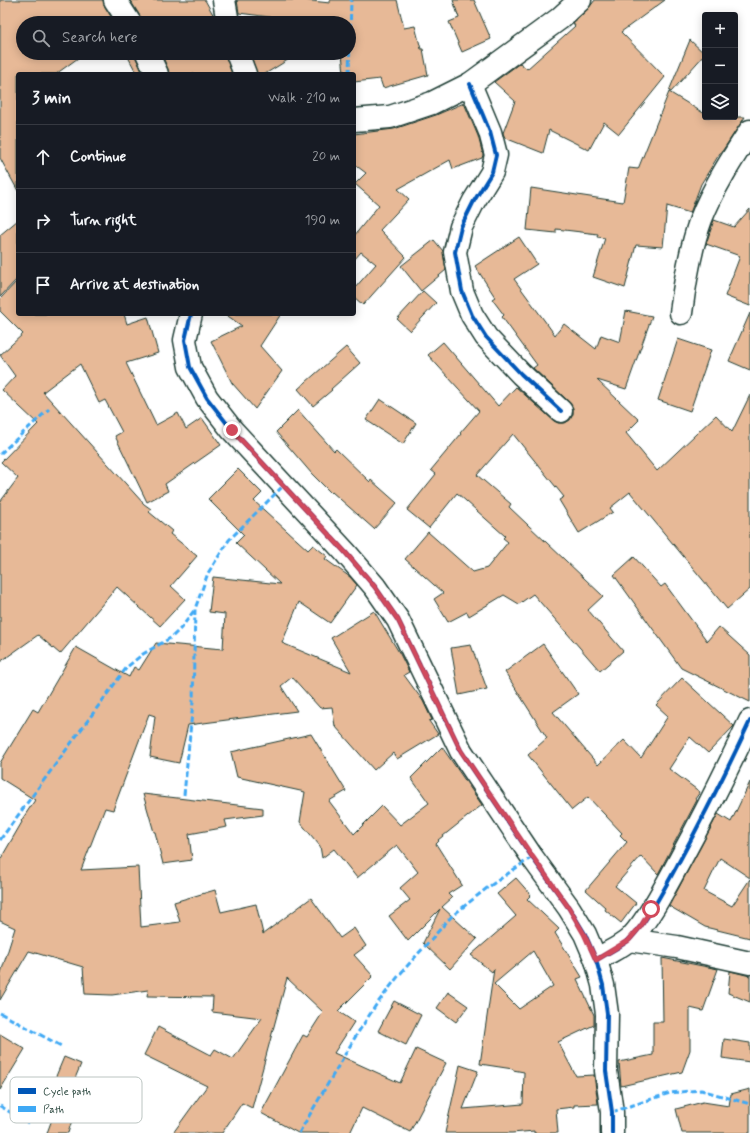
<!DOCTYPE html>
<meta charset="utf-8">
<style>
:root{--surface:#171b24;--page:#20242c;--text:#f1f3f6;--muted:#9ea1a6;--line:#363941}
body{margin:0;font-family:Mynerve,sans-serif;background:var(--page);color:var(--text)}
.controls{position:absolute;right:12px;top:12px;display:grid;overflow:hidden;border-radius:4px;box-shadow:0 2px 10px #0003}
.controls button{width:36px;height:36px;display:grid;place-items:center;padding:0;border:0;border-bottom:1px solid var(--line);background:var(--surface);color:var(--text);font:20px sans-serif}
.stop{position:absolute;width:12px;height:12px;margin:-9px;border:3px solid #d1495b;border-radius:50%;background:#fff}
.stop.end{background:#d1495b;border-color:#fff;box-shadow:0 1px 4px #0008}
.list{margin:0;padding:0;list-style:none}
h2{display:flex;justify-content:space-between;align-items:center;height:52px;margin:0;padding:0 16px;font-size:17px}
h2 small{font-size:13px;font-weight:400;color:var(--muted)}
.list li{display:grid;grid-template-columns:26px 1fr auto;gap:12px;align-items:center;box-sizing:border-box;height:64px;padding:0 16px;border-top:1px solid var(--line)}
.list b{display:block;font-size:15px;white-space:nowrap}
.list em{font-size:13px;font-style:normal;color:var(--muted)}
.icon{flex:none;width:22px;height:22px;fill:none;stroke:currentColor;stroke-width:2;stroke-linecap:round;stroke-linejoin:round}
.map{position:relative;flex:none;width:750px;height:1133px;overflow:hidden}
.search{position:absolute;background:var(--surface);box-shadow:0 2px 10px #0003;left:16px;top:16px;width:340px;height:44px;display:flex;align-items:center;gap:10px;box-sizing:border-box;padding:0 14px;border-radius:22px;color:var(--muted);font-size:15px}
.panel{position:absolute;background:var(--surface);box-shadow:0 2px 10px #0003;left:16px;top:72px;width:340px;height:244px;border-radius:4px}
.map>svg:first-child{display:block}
.building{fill:#e7b997;stroke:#1f3d34;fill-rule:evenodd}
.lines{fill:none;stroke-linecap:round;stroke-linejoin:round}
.minor-casing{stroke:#1f3d34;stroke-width:25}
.minor{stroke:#fff;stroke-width:22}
.quiet{stroke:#3fa9f5;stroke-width:3;stroke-dasharray:6 3;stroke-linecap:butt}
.cycleway-casing{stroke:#fff;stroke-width:6}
.cycleway{stroke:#0057b8;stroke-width:4}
.route{stroke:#d1495b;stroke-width:5}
.key{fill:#fff;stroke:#bcc5c2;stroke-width:1}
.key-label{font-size:11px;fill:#1f3d34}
</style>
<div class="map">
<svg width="750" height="1133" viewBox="0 0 750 1133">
<rect width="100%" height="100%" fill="#fff"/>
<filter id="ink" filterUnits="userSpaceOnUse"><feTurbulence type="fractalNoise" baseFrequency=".025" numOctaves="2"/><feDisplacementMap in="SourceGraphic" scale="8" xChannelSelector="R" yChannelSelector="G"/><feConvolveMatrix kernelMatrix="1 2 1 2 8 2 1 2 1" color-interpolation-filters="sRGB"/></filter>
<g filter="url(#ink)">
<g class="building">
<path d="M0,0H103L105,7L115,23H23V53H85L56,74H18V191L0,158Z"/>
<path d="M130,0H205L215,18V23H142L140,16Z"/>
<path d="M237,0H302L330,3V0H397L404,28L415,26L421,49H423L428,75L383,88L380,79L354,82V74H344L342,53H349V23H284L285,19L239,13Z"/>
<path d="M453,0H474L491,39L462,52L449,22L459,18Z"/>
<path d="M595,0H665L621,32L665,77L619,134L604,122L589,150L549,130L543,153L505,138L503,133L515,101L494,82L520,63L527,69L575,26L573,23L588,9Z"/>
<path d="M690,40L705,54L671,92L669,91Z"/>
<path d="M126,53H135L136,58L143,74H137Z"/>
<path d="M161,53H225L232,74H169L168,69Z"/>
<path d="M250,53H299L265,74H257Z"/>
<path d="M669,92L705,114V117H745L721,153H720L701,184L690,213L667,206L663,247L636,245L625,288L593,277L605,238L597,237L598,234L556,229V233L527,230L531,188L623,202L629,168L638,169Z"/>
<path d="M464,103L478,136L483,155L482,158L453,169L450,160L398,189L409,199L380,230L406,257L363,305L354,297V289L376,264L361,252L354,260V236L379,205L355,184L366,173L354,164V134L394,129L436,115Z"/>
<path d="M750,209V306L725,296L740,256L706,244L714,220L734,227Z"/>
<path d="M18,220V278L0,297V235Z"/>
<path d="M519,237L537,264L514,279L555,335L564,324L596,349L601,335L620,342L626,311L652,316L626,389L597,380L639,420L626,433L657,471L716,415L732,432L750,395V589L727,609L630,492L610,508L613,512L579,533L559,500L564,497L513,434L477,475L511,504L509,507L603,596L588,610L623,651L600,671L533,594L519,604L504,595L469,616L467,612L448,622L434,599L443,593L405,559L428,532L473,572L487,568L508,542L503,538L505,536L457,493L429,528L407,510L436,474L431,470L461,434L460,433L479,411L428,355L443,342L498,406L516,387L553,420L558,423H565L570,420L573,414V408L569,402L533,368L537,365L502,317L504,315L492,299L495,297L475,266Z"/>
<path d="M434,240L443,251L446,270L421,291L401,266Z"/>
<path d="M18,280V314H124L127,324L148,317L158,353L126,363L156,425L178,413L186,429L202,418L221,445L165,484L168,491L147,502L115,436L122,432L105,400L99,403L80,364L43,392L144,504L151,509L149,512L172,531L170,534L197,556L171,586L185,599L160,626L117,587L60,654L38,635L0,662V502L18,478L1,462L38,424L2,390L15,376L0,355L23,334L0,311V299Z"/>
<path d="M423,291L436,303L410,331L397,319Z"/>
<path d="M750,313V370L729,361Z"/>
<path d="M225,314H281L260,346L282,371L255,409L232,383L211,341L242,326Z"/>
<path d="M678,339L711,350L690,411L658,400Z"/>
<path d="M346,347L360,363L331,389L332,390L313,406L298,389Z"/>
<path d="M380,399L416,423L403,444L366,420Z"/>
<path d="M298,410L334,451L336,449L370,482L371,480L397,503L374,529L332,492L331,493L312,474L276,432Z"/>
<path d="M238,469L262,493L254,501L308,550L313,545L327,556L325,559L350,577L357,585L330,623L299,602L282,643L351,672L331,638L374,611L400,654L409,672L404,675L423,701L432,720L429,721L438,734L397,759L393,753L374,770L335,726L332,707L320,708L292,677L281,686L297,711L188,725L179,763L150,757L155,716L149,714L113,810L105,808L81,870L138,867L141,927L180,922L174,902L215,890L221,912L256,904L263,934L311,898L340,938L354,928L366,946L354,955L373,976L338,1011L354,1022L334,1053L400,1083L416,1049L446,1063L410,1132L362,1108L350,1133H298L261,1113L303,1035L307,1037L323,1012L287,978L252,1108L242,1103L222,1133H173L207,1086L144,1055L158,1027L211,1055L215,1049L233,1059L262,1018L212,1012L213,997L147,996L148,990L112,995L85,994L83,967L29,951L0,1000V976L15,928L0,921V860L22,822L21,821L35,800L0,778V763L33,709L38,712L76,647L129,677L134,667L139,670L156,643L223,649L225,614L209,612L213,577L280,584L236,543L244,535L208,499Z"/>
<path d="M634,557L661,587L665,584L707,641L719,627L750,655V702L681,668L614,575Z"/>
<path d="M543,644L578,694L553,712L598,765L624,740L641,758L668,716L656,705L682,678L734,726L708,753L690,737L669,769L700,792L695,799L697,800L658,874L641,856L615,886L636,903L621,923L605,910L606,908L586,890L627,842L620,835L622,833L588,797L572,810L528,755L547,738L505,672Z"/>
<path d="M471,645L487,689L459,695L451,648Z"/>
<path d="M311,734L346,791L329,801L354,834L382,806L400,825L429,803L411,778L442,747L482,805L438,840L439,841L436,844L462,885L448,894L452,898L442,907L477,939L450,969L423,943L440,909L408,941L389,916L410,900L400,888L418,872L397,845L357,878L334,849L322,858L320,846L300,822L305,792L237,777L231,752Z"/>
<path d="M750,782V878L720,858L704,891L732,906L750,879V938L705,927L669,906L718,814L731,822Z"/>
<path d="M143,794L263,808V815L225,820L227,827L189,834L192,860L163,864L155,832H154Z"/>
<path d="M516,878L531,895L527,899L559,929L555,933L582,977L577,979L594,1015V1025L558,1042L576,1076L594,1075L598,1104L574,1105V1107L556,1109L558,1133H534V1131L512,1133H445L460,1065L478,1071L463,1109L523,1104L524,1072L513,1070V1069L480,1064L494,969L492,972L471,955L516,916L497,894ZM533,951L553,986L519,1009L494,984Z"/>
<path d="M662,958L718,969L703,1011L690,1008V1050L682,1072L621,1086L619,1062L653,1055V1022H663Z"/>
<path d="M730,971L750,976V1002L728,993Z"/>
<path d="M448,992L468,1006L456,1022L437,1008Z"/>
<path d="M394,1001L421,1015L406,1045L378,1031Z"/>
<path d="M0,1034L25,1049L0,1090Z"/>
<path d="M724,1039L750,1043V1062L722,1058Z"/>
<path d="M64,1057L81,1064L71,1088L54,1081Z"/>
<path d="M750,1089V1133H682L676,1109L703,1102L729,1106L731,1094Z"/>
<path d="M55,1111L73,1117L68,1133H47Z"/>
</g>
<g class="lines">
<g class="minor-casing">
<g id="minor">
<path d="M115,0L130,23"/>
<path d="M224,0L228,23"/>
<path d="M147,53L157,74"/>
<path d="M237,53L245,74"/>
<path d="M470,84L490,132L496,155L492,172L474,201L461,227L455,252L462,291L472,315L486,337L521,374L561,411"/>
<path d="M354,120L390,117L432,103L470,84L559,19L580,0"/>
<path d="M681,313C685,281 690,249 701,219C713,188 732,159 750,131"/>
<path d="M191,314L185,340L190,367L207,398L232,430L345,552L375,587L398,620L461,751L532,857L569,908L585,934L596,960L603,985L607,1014L606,1071L612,1112V1133"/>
<path d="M629,940L677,947L750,963"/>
<path d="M596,960C607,953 621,947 630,939C649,919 667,884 680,860C705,814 728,768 750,721"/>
</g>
</g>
<use href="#minor" class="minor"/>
<g class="quiet">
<path d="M349,74L351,0"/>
<path d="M0,454L49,409"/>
<path d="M184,795L193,702L195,609L208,573L229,540L283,486"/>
<path d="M0,840L127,667L143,654L172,637L182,627L195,609"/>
<path d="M0,1013L63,1047"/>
<path d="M0,1106L30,1124"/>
<path d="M612,1112L670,1093L701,1090L750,1104"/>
<path d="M299,1133L357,1034L376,1005L400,974L452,916L487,888L532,857"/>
</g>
<g class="cycleway-casing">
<g id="cycleway">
<path d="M470,84L490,132L496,155L492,172L474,201L461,227L455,252L462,291L472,315L486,337L521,374L561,411"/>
<path d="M191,314L185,340L190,367L207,398L232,430L345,552L375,587L398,620L461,751L532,857L569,908L585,934L596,960L603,985L607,1014L606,1071L612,1112V1133"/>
<path d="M596,960C607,953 621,947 630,939C649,919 667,884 680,860C705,814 728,768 750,721"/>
</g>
</g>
<use href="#cycleway" class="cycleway"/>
</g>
</g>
<g class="lines" filter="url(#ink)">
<path class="route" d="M232,430L345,552L375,587L398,620L461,751L532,856L569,908L584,934L596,960L629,940L641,926L651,909"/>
</g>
<rect x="10" y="1077" width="132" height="46" rx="6" class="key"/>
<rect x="18" y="1088" width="18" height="6" fill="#0057b8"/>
<rect x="18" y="1106" width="18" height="6" fill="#3fa9f5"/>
<g class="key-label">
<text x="43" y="1095">Cycle path</text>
<text x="43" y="1113">Path</text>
</g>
</svg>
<div class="controls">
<button>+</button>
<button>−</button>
<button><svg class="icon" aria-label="layers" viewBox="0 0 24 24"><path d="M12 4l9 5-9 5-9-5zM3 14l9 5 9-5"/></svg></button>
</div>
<div class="stop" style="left:651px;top:909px"></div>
<div class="stop end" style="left:232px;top:430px"></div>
<div class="search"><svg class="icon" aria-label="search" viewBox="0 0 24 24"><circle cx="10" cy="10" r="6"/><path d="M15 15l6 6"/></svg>Search here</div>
<section class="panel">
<h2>3 min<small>Walk · 210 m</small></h2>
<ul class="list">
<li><svg class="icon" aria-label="ahead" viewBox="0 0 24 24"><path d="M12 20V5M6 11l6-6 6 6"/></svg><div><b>Continue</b></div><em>20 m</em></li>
<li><svg class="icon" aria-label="right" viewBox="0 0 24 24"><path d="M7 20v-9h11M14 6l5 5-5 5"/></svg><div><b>Turn right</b></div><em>190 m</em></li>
<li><svg class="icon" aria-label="arrive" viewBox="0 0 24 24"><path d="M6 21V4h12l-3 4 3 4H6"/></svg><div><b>Arrive at destination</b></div></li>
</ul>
</section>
</div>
